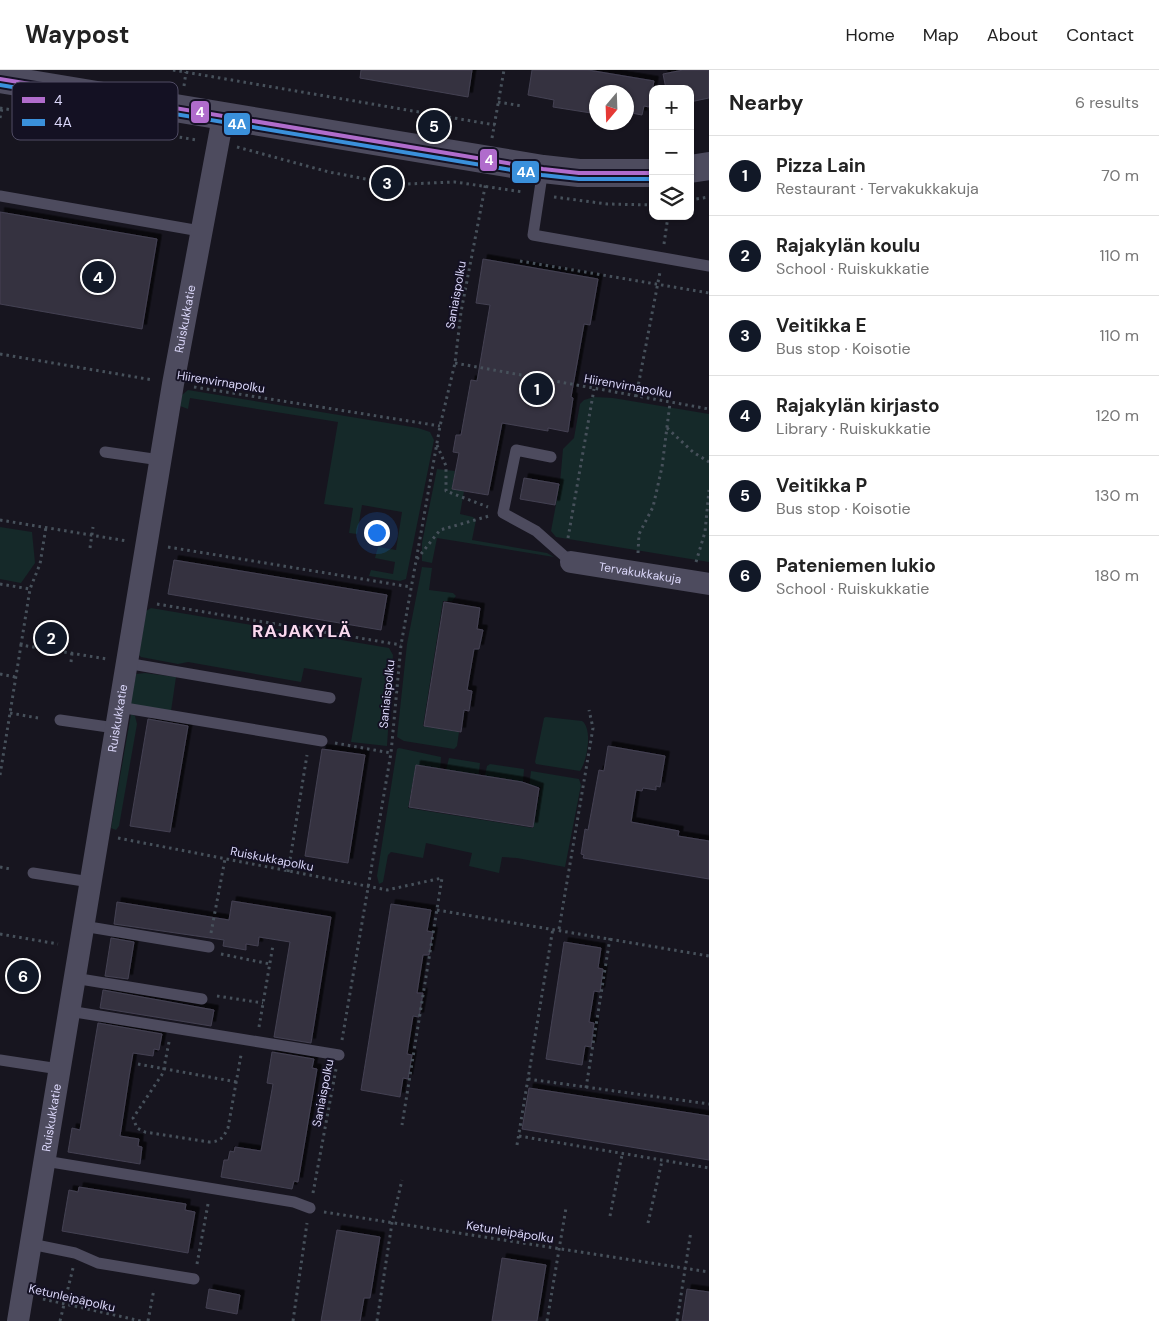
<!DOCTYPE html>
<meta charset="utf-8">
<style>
:root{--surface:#fff;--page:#f2f2f2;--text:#222;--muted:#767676;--line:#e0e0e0;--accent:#111827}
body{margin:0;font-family:"DM Sans",sans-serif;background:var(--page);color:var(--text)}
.controls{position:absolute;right:15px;top:15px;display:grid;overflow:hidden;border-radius:10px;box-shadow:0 1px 4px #0004}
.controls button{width:45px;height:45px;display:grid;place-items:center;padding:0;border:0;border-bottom:1px solid var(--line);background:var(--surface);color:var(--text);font:25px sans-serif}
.compass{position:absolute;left:589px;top:15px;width:45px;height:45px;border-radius:50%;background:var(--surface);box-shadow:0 1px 4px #0004;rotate:199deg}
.you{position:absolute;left:376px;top:462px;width:18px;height:18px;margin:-12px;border:4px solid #fff;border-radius:50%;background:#1a73e8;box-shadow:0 0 0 8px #1a73e833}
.badge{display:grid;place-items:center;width:32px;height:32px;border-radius:50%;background:var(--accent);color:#fff;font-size:16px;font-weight:700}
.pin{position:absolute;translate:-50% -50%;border:2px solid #fff;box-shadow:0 1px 5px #0006}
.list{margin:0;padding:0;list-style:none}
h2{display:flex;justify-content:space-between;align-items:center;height:65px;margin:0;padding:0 20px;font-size:21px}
h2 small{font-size:16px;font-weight:400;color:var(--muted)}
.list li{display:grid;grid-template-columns:32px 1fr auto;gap:15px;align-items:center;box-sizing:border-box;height:80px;padding:0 20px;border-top:1px solid var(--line)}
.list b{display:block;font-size:19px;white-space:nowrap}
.list p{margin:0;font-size:16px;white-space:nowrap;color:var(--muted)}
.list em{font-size:16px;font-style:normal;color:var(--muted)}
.icon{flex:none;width:28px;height:28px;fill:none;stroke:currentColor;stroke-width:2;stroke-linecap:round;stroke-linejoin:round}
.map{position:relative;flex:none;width:709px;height:1251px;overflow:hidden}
header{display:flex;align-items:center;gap:30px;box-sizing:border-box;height:70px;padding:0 25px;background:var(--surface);border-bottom:1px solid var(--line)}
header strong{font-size:24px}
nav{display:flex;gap:28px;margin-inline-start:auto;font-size:18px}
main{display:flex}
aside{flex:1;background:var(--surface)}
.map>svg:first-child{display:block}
.green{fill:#152929}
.building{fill:#353341;stroke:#444152;filter:url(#shadow)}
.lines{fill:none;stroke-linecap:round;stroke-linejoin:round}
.path{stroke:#47515b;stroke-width:3;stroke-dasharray:2.5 4;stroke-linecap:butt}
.service{stroke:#4d4b5e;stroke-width:11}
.minor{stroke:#4d4b5e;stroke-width:22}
.tertiary{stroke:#4d4b5e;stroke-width:28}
.bus-1-casing{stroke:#141123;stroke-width:8}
.bus-2-casing{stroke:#141123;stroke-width:8}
.bus-1{stroke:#b06ccc;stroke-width:4}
.bus-2{stroke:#3a90db;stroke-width:4}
.labels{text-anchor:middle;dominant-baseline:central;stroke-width:4;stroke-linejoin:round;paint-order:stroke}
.street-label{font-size:12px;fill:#dbd7fa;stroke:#141123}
.district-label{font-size:18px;font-weight:bold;letter-spacing:1px;fill:#fad9ee;stroke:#141123}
.key{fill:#141123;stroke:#504c64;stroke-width:1}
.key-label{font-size:14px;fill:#dbd7fa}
.line-badge{stroke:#141123;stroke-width:2}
.badge-label{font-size:14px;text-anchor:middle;font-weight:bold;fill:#fff}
</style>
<header>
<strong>Waypost</strong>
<nav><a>Home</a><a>Map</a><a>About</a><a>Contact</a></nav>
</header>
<main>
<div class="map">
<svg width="709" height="1251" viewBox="0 0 709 1251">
<defs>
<filter id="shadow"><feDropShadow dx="4.5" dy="-4.5" stdDeviation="0" flood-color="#0009"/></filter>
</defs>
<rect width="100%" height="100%" fill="#17151f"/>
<g class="green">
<path d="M188,320L418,358L430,362L434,370L406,509L400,511L369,506L371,500L393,504L395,492L375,488L378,477L396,480L402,442L362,435L357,464L349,463L353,438L324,434L338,352L190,328L188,339L180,336L182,325Z"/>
<path d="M594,327L613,328L709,344V492L556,467L551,461L560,413L563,379L574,368L580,334L584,330Z"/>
<path d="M437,399L455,401L452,419L464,421L460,444L473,447L476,450L472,470L547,483L554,487L437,468L432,493L422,491V473Z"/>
<path d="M0,457L32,462L35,493L21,513L0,509Z"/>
<path d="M422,497L432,498L429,520L453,523L456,526L452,531H443L423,656L459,662L457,676L454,679L404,671L397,667L407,574Z"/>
<path d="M151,538L389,578L393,585L387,676L351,672L362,608L304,598L301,612L188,592L178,594L141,587L139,585L146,541Z"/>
<path d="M145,603L176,607L171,641L130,634L136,604Z"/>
<path d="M131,644L135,646L137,654L119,756L116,760L111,758Z"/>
<path d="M546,647L582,651C593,659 587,691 580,701L536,694L535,692L544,648Z"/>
<path d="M399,678L441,687L440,700L430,702V697L416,695L408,738L533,758L541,717L532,716L529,718L531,701L579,709L581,715L565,797L517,788L502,787L499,803L469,796L472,783L426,773L423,788L391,782L388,785L383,812L379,814L377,806L397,679Z"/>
<path d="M449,688L480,693L478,709H475V704L448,700L447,704H445Z"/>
<path d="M490,694L524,699L523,712L495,707L493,712L484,710L487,696Z"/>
</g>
<g class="building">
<path d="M361,0H472L468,27L360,8Z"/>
<path d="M532,0H588L654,11L649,37L644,36L642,45L626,42V22H596V37L592,36L591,43L553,37L554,30L528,25Z"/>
<path d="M683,0H709V28L690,32V19H666L663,4Z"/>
<path d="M0,142L157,169L142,259L0,234Z"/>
<path d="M483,189L598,209L590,255L584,254L571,327L573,328L568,362L548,358V361L502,353L488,425L452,419L459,383L453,382L456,365H461L471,310L477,311L490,235L476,233Z"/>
<path d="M524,408L559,414L555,435L520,429Z"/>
<path d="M174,490L387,525L381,560L168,524Z"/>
<path d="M444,532L480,538L477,559L483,560L479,579H474L467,620L472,621L469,641L464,640L461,662L424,656Z"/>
<path d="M148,649L188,656L170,762L130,756Z"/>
<path d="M608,676L665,686L660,717L656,716V720L643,718L642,721L636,720L631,752L679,761L678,766L709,771V809L583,788L584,785L581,784L585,759L588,760L599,700L604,701Z"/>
<path d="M322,679L365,685L348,793L305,786Z"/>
<path d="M416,695L522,712L539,718L533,757L409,737Z"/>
<path d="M232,831L331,847L311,973L274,967L290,872L259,867L258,876L246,874V880L223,876L224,870L114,854L117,832L229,850Z"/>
<path d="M391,834L431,840L427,861L433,862L429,885H423L417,923H423L419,947L413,946L407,984L412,985L408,1009L403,1008L400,1027L361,1020Z"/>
<path d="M111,868L134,872L128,909L105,906Z"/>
<path d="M564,872L601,878L598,898L603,899L600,922L594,921L589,952L594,953L591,977L585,976L582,995L546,989Z"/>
<path d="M103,920L214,940L211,956L100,938Z"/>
<path d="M98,953L162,964L159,980L154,979L153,986L133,983L129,1007L120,1066L139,1069L138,1076L142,1077L140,1094L68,1082L72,1058L80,1060Z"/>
<path d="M272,982L314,989L312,998L317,999L298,1112L294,1111L292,1119L221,1107L224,1090H228L230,1081L234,1082L235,1077L261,1081L273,1014L267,1013Z"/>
<path d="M529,1018L709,1046V1090L522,1059Z"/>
<path d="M79,1117L186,1134L185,1140L195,1142L188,1183L62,1161L69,1120L78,1122Z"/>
<path d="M337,1160L380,1167L370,1228H364L360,1251H321Z"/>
<path d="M502,1188L546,1195L537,1251H492Z"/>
<path d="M209,1219L240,1225L237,1244L206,1238Z"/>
<path d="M687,1219L709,1222V1251H682Z"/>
</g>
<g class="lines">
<g class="path">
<path d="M173,0L495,55"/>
<path d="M184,16L186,2"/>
<path d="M498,32L522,36"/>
<path d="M0,38L197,70"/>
<path d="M0,48L2,38"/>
<path d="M492,68L504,0"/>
<path d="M237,77L329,102L387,113L407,114L455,112L523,122"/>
<path d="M554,127L607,134L653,135"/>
<path d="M690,130L709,127"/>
<path d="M664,174L668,146"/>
<path d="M520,191L709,223"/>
<path d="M0,284L153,310"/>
<path d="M455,293L709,339"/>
<path d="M194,317L440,356"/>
<path d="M636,327L660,202"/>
<path d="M667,358L693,382L709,392"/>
<path d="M437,375L446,396V421L488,437"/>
<path d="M0,450L127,471"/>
<path d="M568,468L594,319"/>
<path d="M168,477L411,517"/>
<path d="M90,478L93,457"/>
<path d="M638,483L639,464L653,437L662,397L670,333"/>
<path d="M417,489L440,460L489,446"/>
<path d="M696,492L705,462L709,420"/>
<path d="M0,514L30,519"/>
<path d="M157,534L401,575"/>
<path d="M21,575L30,519L40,494L46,457"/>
<path d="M71,592L72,583"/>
<path d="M0,604L15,607"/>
<path d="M10,643L38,648"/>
<path d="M335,673L391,683"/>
<path d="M0,705L21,575L107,589"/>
<path d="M118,768L387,820L442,808L402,1055"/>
<path d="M0,797L11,799"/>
<path d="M288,802L307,685"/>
<path d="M437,840L709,886"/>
<path d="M559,859L593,658L589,640"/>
<path d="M211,863L225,789"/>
<path d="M0,864L58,874"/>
<path d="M221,884L270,894"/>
<path d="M217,926L263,933"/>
<path d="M259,957L273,875"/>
<path d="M342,970L391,683L401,575L440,356L455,293L461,242L486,112"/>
<path d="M169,972L163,1003L133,1048L137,1058L145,1062L209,1072C220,1072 223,1068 228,1058L241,985"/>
<path d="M138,994L237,1012"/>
<path d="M528,1009L709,1034"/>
<path d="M586,1018L610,868"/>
<path d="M519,1066L709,1098"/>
<path d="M517,1075L553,858"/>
<path d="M313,1123L336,999"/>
<path d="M324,1142L709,1202"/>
<path d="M610,1146L622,1085"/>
<path d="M648,1153L662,1091"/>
<path d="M197,1194L208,1134"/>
<path d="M43,1229L141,1251"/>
<path d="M60,1251L73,1198"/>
<path d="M148,1251L154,1219"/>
<path d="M293,1251L307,1153"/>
<path d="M377,1251L392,1153L402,1110"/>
<path d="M547,1251L566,1138"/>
<path d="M677,1251L691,1161"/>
</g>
<g class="service">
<path d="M543,99L533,165L709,196"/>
<path d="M0,126L200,161"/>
<path d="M105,382L160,390"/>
<path d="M551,387L516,380L503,443L536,461L571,492"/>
<path d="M126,593L330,628"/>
<path d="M119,637L322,671"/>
<path d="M60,650L115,658"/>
<path d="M33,803L90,812"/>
<path d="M83,856L209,877"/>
<path d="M74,908L202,929"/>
<path d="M69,941L339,985"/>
<path d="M0,990L59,999"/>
<path d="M45,1091L294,1132L310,1138"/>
<path d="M31,1174L75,1183L98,1193L194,1209"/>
</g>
<g class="minor">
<path id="s1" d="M571,492L709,514"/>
<path id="s2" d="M18,1251L173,314L223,47"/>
</g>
<g class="tertiary">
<path d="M0,9L543,99L579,103H653"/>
<path d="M690,99L709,96"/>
</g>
<g class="bus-1-casing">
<path id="bus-1" d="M0,9L543,99L579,103H653"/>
</g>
<g class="bus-2-casing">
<path id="bus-2" d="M0,15L542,105L579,109H653"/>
</g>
<use href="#bus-1" class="bus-1"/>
<use href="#bus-2" class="bus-2"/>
</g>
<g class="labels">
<g class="street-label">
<text transform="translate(456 225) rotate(-80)">Saniaispolku</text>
<text stroke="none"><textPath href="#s2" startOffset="1016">Ruiskukkatie</textPath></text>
<text transform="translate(221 312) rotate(9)">Hiirenvirnapolku</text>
<text transform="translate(628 316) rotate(10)">Hiirenvirnapolku</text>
<text stroke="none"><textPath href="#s1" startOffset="70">Tervakukkakuja</textPath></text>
<text transform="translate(387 624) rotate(-84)">Saniaispolku</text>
<text stroke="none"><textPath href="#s2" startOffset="611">Ruiskukkatie</textPath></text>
<text transform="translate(272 789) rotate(11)">Ruiskukkapolku</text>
<text transform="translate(323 1023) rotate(-79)">Saniaispolku</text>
<text stroke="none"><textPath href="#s2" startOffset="206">Ruiskukkatie</textPath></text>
<text transform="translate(510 1162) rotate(9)">Ketunleipäpolku</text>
<text transform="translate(72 1228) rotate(13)">Ketunleipäpolku</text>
</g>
<g class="district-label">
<text x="302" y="561">RAJAKYLÄ</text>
</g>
</g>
<rect x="12" y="12" width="166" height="58" rx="8" class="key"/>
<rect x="22" y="27" width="23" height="6" fill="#b06ccc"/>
<rect x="22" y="49" width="23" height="7" fill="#3a90db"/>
<g class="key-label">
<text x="54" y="35">4</text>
<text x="54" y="57">4A</text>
</g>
<g class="line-badge">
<rect x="190" y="30" width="20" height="24" rx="5" fill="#b06ccc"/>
<rect x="223" y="42" width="28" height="24" rx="5" fill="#3a90db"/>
<rect x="479" y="78" width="19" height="24" rx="5" fill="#b06ccc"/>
<rect x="511" y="90" width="29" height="24" rx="5" fill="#3a90db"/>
</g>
<g class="badge-label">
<text x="200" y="47">4</text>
<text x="237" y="59">4A</text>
<text x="489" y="95">4</text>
<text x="526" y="107">4A</text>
</g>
</svg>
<div class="controls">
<button>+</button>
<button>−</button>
<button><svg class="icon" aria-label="layers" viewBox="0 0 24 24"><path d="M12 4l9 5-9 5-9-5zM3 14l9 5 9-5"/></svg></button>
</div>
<svg class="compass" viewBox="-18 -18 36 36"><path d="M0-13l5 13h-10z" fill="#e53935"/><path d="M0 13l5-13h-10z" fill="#767676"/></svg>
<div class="you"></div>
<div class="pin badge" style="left:537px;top:319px">1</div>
<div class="pin badge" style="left:51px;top:568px">2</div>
<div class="pin badge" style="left:387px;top:113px">3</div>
<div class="pin badge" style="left:98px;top:207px">4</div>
<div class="pin badge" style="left:434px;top:56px">5</div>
<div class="pin badge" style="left:23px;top:906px">6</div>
</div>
<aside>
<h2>Nearby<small>6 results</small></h2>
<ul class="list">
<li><span class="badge">1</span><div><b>Pizza Lain</b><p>Restaurant · Tervakukkakuja</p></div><em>70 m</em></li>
<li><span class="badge">2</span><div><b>Rajakylän koulu</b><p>School · Ruiskukkatie</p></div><em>110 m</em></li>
<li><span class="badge">3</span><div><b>Veitikka E</b><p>Bus stop · Koisotie</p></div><em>110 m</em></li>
<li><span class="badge">4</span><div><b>Rajakylän kirjasto</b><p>Library · Ruiskukkatie</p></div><em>120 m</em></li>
<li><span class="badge">5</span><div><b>Veitikka P</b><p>Bus stop · Koisotie</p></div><em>130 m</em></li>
<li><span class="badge">6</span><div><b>Pateniemen lukio</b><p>School · Ruiskukkatie</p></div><em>180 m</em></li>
</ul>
</aside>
</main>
